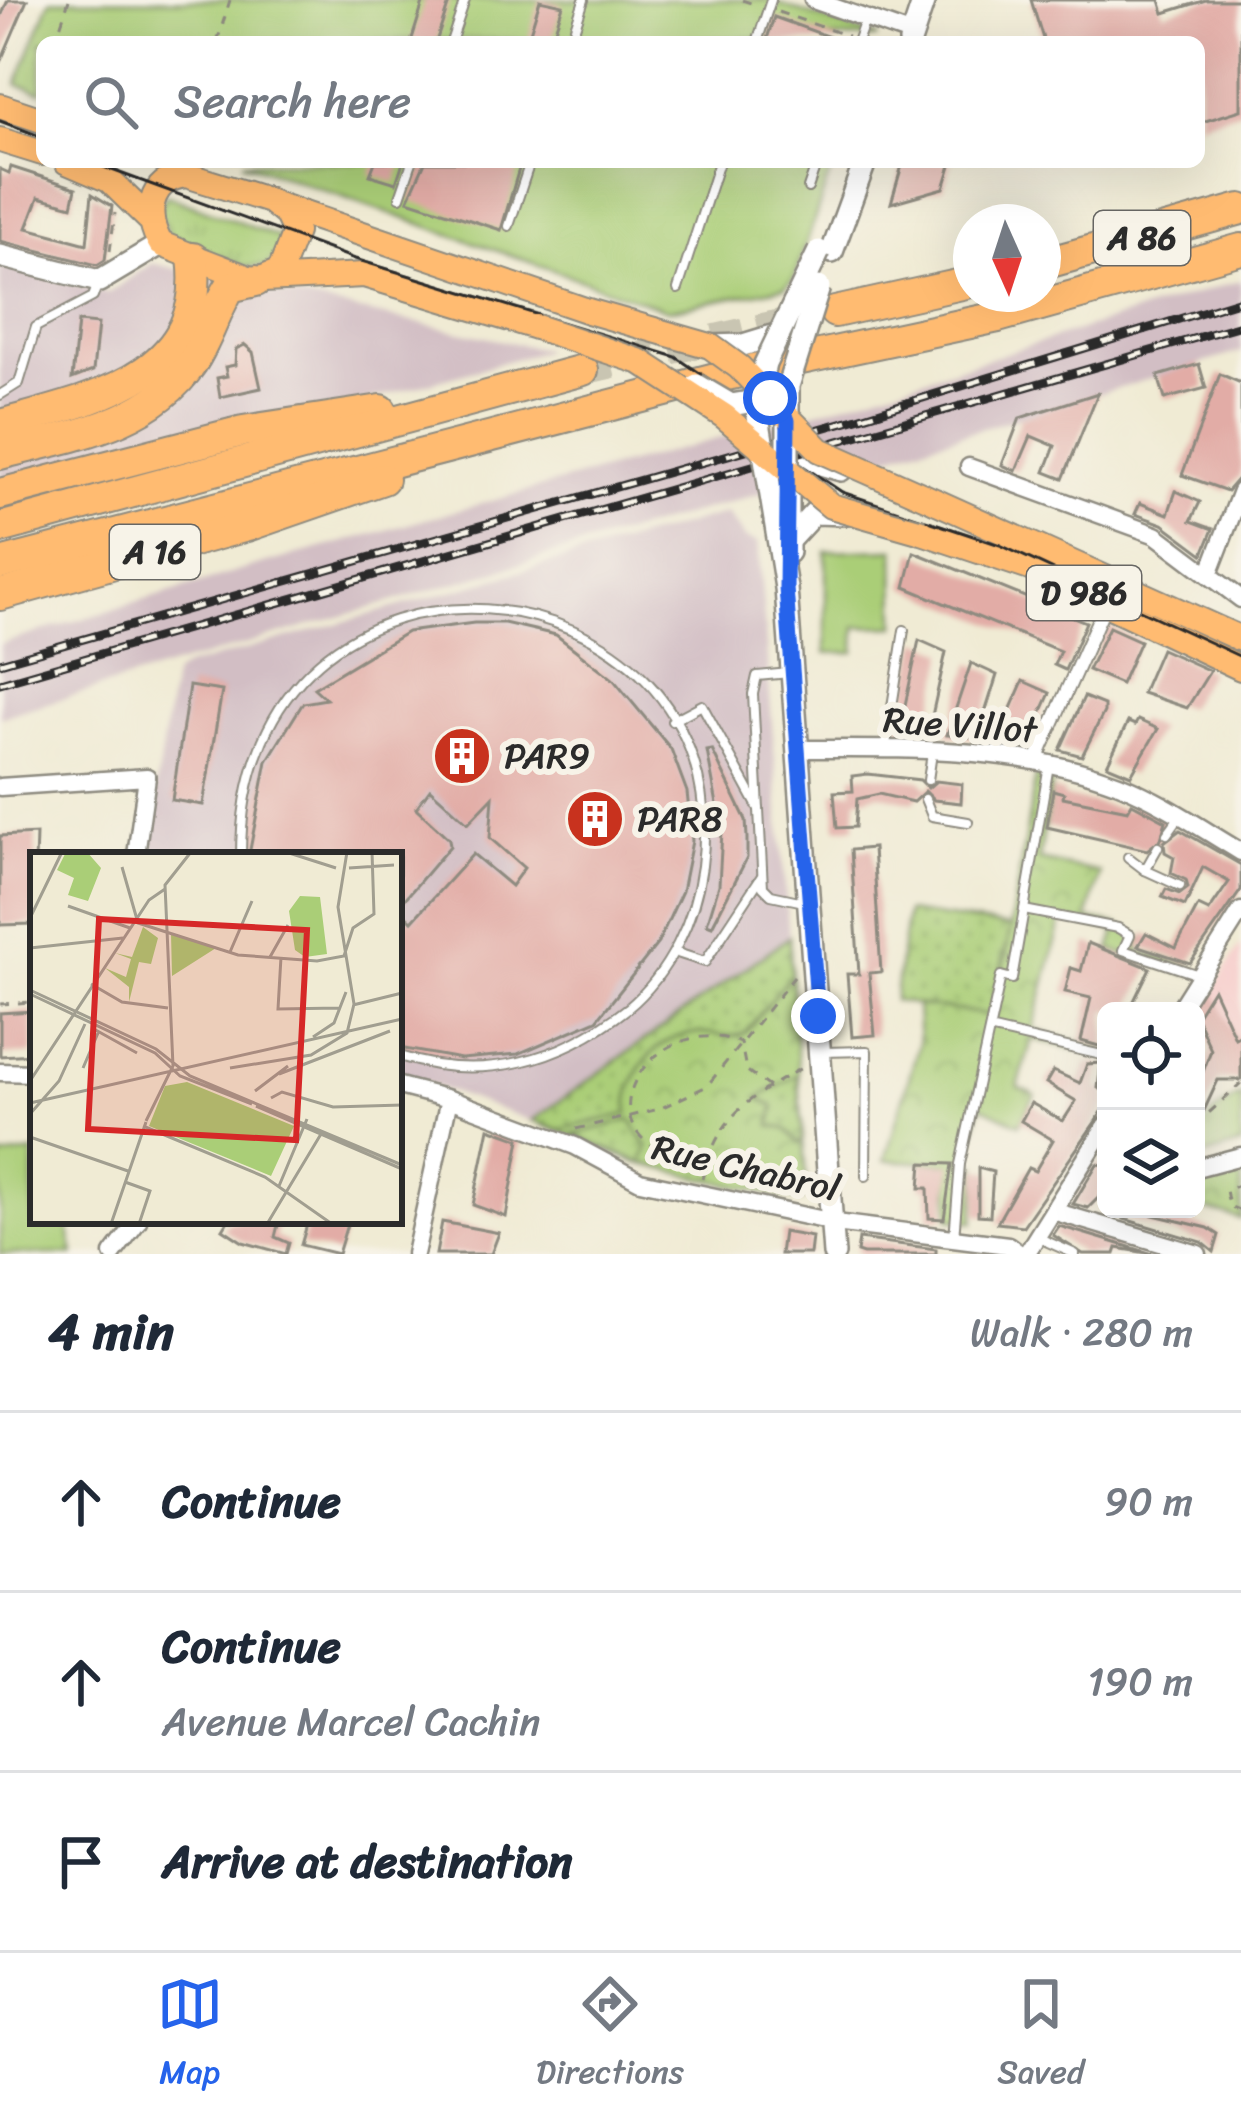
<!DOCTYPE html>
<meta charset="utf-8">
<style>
:root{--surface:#fff;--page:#f2f2f3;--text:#1f2937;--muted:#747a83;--line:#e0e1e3;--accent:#2563eb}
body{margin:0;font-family:Sriracha,sans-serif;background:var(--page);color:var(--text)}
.controls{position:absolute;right:36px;bottom:36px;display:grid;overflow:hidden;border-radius:18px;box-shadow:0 12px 48px #0002}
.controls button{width:108px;height:108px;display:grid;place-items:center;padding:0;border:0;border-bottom:3px solid var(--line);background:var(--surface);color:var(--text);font:60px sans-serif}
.compass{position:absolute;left:953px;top:204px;width:108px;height:108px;border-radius:50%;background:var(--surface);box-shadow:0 12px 48px #0002;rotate:177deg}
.stop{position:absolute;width:36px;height:36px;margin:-27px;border:9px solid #2563eb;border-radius:50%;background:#fff}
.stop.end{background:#2563eb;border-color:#fff;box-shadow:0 3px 12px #0008}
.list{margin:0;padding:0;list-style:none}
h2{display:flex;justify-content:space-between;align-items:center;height:156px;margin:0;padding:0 48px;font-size:51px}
h2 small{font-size:39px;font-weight:400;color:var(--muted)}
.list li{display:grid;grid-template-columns:78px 1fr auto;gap:36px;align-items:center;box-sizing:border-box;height:180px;padding:0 48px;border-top:3px solid var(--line)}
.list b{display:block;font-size:45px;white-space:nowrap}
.list p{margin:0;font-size:39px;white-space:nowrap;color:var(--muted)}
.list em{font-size:39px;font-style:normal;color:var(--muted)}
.icon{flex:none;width:66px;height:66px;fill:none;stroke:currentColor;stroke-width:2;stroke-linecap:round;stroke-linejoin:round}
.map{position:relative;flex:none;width:1241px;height:1254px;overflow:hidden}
.search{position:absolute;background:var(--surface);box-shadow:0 12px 48px #0002;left:36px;right:36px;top:36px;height:132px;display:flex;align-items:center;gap:30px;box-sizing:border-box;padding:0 42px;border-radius:18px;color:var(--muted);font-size:45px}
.sheet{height:696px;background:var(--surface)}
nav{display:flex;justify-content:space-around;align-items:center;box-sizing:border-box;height:168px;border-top:3px solid var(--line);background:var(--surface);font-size:33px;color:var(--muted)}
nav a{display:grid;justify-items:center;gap:6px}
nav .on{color:var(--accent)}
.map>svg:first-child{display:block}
.built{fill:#f7d0ce}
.industrial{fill:#d2bec4}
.grass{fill:url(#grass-tufts);stroke:#6a7c51;stroke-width:3}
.park{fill:url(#park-crowns);stroke:#6a7c51;stroke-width:3}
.garden{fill:url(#garden-dots);stroke:#6a7c51;stroke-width:3}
.pitch{fill:#aace77;stroke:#6a7c51;stroke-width:3}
.building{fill:#e2aca6}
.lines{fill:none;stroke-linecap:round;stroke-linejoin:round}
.motorway-tunnel{stroke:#c9c5b2;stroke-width:30;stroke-dasharray:30 15;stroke-linecap:butt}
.service-casing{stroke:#8e8b80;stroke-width:12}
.pedestrian-casing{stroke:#8e8b80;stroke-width:16}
.minor-casing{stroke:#8e8b80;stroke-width:21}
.tertiary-casing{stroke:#8e8b80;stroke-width:26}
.primary-casing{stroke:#8e8b80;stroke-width:28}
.motorway-casing{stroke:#8e8b80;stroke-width:34}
.path{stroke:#8e8b80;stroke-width:3;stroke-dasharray:9 9;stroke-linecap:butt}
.service{stroke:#fff;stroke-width:8}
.pedestrian{stroke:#fff;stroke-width:12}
.minor{stroke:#fff;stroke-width:16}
.tertiary{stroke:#fff;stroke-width:21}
.primary{stroke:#ffbb71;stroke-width:24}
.motorway{stroke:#ffbb71;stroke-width:30}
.tram{stroke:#2b2b2b;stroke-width:3}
.rail-casing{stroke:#2b2b2b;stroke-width:9}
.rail{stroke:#f7f3e8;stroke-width:4.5;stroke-dasharray:14;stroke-linecap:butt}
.tertiary-bridge-casing{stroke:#8e8b80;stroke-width:26;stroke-linecap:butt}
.primary-bridge-casing{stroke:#8e8b80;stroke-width:28;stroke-linecap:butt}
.tertiary-bridge{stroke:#fff;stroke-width:21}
.primary-bridge{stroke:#ffbb71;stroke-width:24}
.route{stroke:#2563eb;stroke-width:15}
.labels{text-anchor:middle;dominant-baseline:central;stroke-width:12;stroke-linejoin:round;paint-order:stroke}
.shield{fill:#f7f3e8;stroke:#686764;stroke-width:3}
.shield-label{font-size:33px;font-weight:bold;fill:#2b2b2b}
.street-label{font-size:36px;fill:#2b2b2b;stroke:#f7f3e8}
.poi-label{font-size:36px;fill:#2b2b2b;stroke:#f7f3e8;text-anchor:start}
.inset-road{fill:none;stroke:#a19e90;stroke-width:3}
.view{fill:#d62828;fill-opacity:0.15;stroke:#d62828;stroke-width:6}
.inset-edge{fill:none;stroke:#2b2b2b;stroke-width:6}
</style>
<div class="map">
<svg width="1241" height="1254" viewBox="0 0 1241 1254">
<defs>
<pattern id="grass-tufts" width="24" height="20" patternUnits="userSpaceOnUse" patternTransform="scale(3)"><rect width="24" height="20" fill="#aace77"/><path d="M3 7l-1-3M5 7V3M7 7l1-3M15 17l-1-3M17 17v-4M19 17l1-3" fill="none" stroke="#92b167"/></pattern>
<pattern id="park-crowns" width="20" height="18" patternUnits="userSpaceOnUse" patternTransform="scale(3)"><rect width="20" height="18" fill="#aace77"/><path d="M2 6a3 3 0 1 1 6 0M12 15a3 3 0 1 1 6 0" fill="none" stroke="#92b167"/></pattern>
<pattern id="garden-dots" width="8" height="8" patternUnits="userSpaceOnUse" patternTransform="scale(3)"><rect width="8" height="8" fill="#aace77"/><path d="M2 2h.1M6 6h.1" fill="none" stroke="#92b167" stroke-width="1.8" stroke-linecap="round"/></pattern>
</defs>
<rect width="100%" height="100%" fill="#f7f3e8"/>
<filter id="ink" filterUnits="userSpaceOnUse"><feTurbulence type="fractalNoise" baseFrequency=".00833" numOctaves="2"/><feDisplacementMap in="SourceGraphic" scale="24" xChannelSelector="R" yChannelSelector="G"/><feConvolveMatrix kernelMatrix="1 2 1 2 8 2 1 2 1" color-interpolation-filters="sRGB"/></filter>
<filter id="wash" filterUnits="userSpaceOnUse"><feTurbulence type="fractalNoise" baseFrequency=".004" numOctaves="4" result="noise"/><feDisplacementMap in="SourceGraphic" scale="48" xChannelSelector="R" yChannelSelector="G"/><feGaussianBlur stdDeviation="2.7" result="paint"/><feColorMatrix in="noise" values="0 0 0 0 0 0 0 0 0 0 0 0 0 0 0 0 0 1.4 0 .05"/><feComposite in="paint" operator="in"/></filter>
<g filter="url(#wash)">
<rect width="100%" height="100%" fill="#f0ebd4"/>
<path class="built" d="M1241,944V1056L1211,1049L1196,1017Z"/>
<g class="industrial">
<path d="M152,263L275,293L546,350L0,504V266L108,293Z"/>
<path d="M1241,280V352L0,717V644L256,566L825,409Z"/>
<path d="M727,513L746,539L758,542L789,937L532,1121L399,1073V855H145L173,676L185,667Z"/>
</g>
<g class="grass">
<path d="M166,195L286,240L287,243L267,266L246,267L170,237L158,209Z"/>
<path d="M1241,1095V1145L1196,1159C1196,1125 1213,1110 1241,1095Z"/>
</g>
<g class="park">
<path d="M1036,773L1053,775L1039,860L1100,873L1087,919L1118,925L1143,939L1137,951L1192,967L1188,974L1110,950L1116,931L1062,919L1033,1030L1106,1049V1057L1032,1039L1018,1087L1035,1095L1019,1124L981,1106L968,1164L978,1166L974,1222L950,1219L949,1164L885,1160L919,1043L917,1005L990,1014L997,970H1003Z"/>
<path d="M789,937L807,1194L801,1201L638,1163L533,1121Z"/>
<path d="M1241,1168V1219L1196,1207V1181Z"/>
</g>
<g class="garden">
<path d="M907,912L1011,927L990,1015L894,1001Z"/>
<path d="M789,937L791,974L745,1033C729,1040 714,1032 697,1033C654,1036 627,1075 628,1114L558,1130L532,1121Z"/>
<path d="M798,1075L803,1140L799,1143L786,1129L771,1126L774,1106L758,1098Z"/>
<path d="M630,1120L648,1146L642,1163L572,1135Z"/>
</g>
<g class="pitch">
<path d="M50,0H768L878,38L42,42V92L17,84Z"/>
<path d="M242,162H834L794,279L785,287L668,310Z"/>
<path d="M895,549L896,626L856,627L855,652L826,653V551Z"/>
<path d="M33,1152V1221H67L74,1254H0V1158Z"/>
</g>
<g id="blocks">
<g class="building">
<path d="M8,0H27L0,63V19Z"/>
<path d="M424,0H450L436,42H411Z"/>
<path d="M540,0L563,5L551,42H527Z"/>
<path d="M1031,0H1160L1164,13L1206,0H1241V110L1199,123V42H1044Z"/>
<path d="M774,17L838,40V42H766Z"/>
<path d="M375,162H403L396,183L370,175Z"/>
<path d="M425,162H521L501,230L408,200Z"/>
<path d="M903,162H952L944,188L891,203Z"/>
<path d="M11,167L76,188L72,206L39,197L27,228L87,244L92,194L112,206L105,260L97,265L0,241V169L9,173Z"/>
<path d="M78,322L98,324L93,371L72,379Z"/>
<path d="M245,345L253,352L261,388L220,397L217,378L227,376L225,367L235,365L236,349Z"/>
<path d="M1199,364L1206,388L1165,399L1158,376Z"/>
<path d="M1220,374L1241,383V475L1227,491L1182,475Z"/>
<path d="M1098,393L1063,479L1045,472L1055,446L1031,436L1016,471L1002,465L1020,418Z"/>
<path d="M1176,491L1200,502L1191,521L1213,529L1203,554L1163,524L1135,514L1140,503L1168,514Z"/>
<path d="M914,552L1086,622L1065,670L1054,665L1060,651L905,587Z"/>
<path d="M474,623H504L556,635L613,679L671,749L687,792L692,841L682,891L658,943L597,1020L518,1054L461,1059L399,1048V909L412,921L473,854L511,886L524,868L490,838L493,797L468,823L430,789L416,808L449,839L450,846L399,906V855H249L267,761L303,703L326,699L314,688L407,632Z"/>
<path d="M1109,627L1140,641L1121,684L1088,670Z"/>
<path d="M919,640L946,652L928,734L899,733Z"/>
<path d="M1161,649L1210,671L1187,708L1142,693Z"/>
<path d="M971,663L997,675L977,738L947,735Z"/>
<path d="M1023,681L1050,693L1027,744L997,740Z"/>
<path d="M189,686L222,691L203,805L172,800Z"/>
<path d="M1084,697L1104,705V712L1082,756L1060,750Z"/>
<path d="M1138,720L1158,729L1131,775L1107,765L1128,722L1135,725Z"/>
<path d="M712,750L746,820L747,838V858L712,926L707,924L719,885L722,831L707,751Z"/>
<path d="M868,774L920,780L928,788L936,781L962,784L961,803L934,800L925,791L913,802L879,794L857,799L855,827L837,828L834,792L853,791L852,776Z"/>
<path d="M1053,790L1064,793L1063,797L1128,810L1132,803L1166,821L1161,839L1147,850L1047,827Z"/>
<path d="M1180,830L1241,865V890L1190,963L1138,946L1146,933L1176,948L1198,906L1209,911L1229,882L1203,867L1185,906L1162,897L1166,889L1180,894L1188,888L1186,880L1171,873L1174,857L1165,852L1164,842Z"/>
<path d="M36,834L33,924L0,925V836Z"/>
<path d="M873,848L881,972L869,973L875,1035L852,1037L847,974H859L851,850Z"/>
<path d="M1088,943L1150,968L1129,1011H1106V1048L1081,1041L1091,998L1065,992L1071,968L1081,971Z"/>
<path d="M1213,989L1235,1038L1241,1035V1080H1218L1196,1128V1091L1211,1050L1196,1016Z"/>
<path d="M33,1011V1054L0,1056V1013Z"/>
<path d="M1101,1063L1098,1088L1106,1092V1105L1100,1115L1023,1226L997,1223L1028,1168L1035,1171L1053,1140L1021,1121L1031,1103L1063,1121L1076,1101L1046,1083L1053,1071L1080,1083L1087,1064Z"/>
<path d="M489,1128L520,1139L506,1217L473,1205Z"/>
<path d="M922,1163L952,1164L944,1219L929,1218L928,1188H920Z"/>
<path d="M1097,1164L1106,1165L1103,1193L1088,1208L1073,1204Z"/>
<path d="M978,1168L993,1172L990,1216L978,1215Z"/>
<path d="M1128,1209L1208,1228L1219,1235L1214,1252L1202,1242L1124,1219Z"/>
<path d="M228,1221H279L275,1237L289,1243L286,1254L243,1242L223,1229Z"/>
<path d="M308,1221H348L338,1254L301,1245Z"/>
<path d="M442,1222L499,1233L491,1254H436Z"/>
<path d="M1059,1226L1153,1254L1117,1248L1115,1254H1083L1053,1235Z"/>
<path d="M783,1232L812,1237L810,1254H780Z"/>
<path d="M859,1239L936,1249V1254H863L857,1252Z"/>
</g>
</g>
</g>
<g filter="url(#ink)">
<use href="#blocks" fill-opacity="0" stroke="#8e8b80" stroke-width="3"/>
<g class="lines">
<path class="motorway-tunnel" d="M583,370L806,318"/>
<g class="service-casing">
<g id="service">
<path d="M451,42L465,0"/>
<path d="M570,42L584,0"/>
<path d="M757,42L771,0"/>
<path d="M857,42L865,20"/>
<path d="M808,188L817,162"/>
<path d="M400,197L412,162"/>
<path d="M509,226L530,162"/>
<path d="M678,289L719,162"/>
<path d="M0,395L19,383L36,327L93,297L98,283"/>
<path d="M790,673L757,676L753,694L763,887L771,895L804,902"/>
<path d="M672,721L702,705L759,809"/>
<path d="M886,745L904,630"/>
<path d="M928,780L932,753"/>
<path d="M925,799L932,816L968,822"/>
<path d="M1167,834L1180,816"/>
<path d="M1158,847L1145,870L1180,886"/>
<path d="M241,855C241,502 741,549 702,866C695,919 669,974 628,1008C561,1061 482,1083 399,1056"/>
<path d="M1128,857L1145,870"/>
<path d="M1024,910L1118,928L1130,935L1123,950L1199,975"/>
<path d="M674,952L705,962L761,877"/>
<path d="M993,1030L1106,1056"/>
<path d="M822,1052L867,1051L866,1176"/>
<path d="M954,1238L960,1164L1001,976L1012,979L1049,765"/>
<path d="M1039,1238L1075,1254"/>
</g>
</g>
<g class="pedestrian-casing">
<path id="pedestrian" d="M1036,760L1106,603"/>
</g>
<g class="minor-casing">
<g id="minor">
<path d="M813,0L913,35"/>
<path d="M969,467L1156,535L1241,599"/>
<path d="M1209,574L1241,491"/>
<path d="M797,749C904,749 1018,745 1119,784C1162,801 1202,829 1241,852"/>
<path d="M0,787L147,777L136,855"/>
<path d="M1178,1011L1241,911"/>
<path d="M0,1072L33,1073"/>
<path d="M399,1086L449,1099L575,1146L640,1181L843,1224L1008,1245L1020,1254"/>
<path d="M1196,1168L1241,1156"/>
<path d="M1053,1211L1198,1254"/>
<path d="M113,1254L138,1221"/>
<path d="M415,1254L449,1099"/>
<path d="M1026,1254L1106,1126"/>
</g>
</g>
<g class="tertiary-casing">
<g id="tertiary">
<path d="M910,42L924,0"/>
<path d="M832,252L865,162"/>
<path d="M0,256L99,281L161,244"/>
<path d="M710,346L743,345L779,334"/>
<path d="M775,473L806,460L841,470"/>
<path d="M777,532L786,588L834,1254"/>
<path d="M790,539L814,513L848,514"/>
<path d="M788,552V465"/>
</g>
</g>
<g class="primary-casing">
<g id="primary">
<path d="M0,106L42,120"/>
<path d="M0,140L42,153"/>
<path d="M67,162L109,180L148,218"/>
<path d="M186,175L270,201L287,215L295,232L280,271L256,281L161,244C144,217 148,179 186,175Z"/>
<path d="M278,205L588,311"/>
<path d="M264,280L364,275L536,327"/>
<path d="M937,502L1241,639"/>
<path d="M922,532L1030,568L1241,668"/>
</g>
</g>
<g class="motorway-casing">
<g id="motorway">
<path d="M1043,264L1241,209"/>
<path d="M835,312L971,282"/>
<path d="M0,425C89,400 209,378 193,258"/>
<path d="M0,454C69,436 149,426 192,363C208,339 215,311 230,287L256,281"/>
<path d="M0,494L243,431L381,410"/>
<path d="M0,528L583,370"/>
<path d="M0,564L731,374L998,317L1241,249"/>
<path d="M0,595L247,526L383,479"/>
</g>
</g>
<g class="path">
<path d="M742,0L757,5"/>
<path d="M778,12L848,36"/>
<path d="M55,42L69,0"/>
<path d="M217,42L230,0"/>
<path d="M110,251L115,213"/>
<path d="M0,1004L33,1002"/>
<path d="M1196,1125L1241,1083"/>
<path d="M576,1129L659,1109L707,1086L794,977"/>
<path d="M710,1162C693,1158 670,1156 655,1148C587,1108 663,1011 741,1043L746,1070L769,1087"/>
<path d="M702,1179C720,1114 746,1100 803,1067"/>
<path d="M1241,1184L1226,1190L1229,1206L1241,1211"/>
</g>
<use href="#service" class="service"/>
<use href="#pedestrian" class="pedestrian"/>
<use href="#minor" class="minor"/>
<use href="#tertiary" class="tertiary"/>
<use href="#primary" class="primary"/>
<use href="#motorway" class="motorway"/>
<g class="tram">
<path d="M0,121L42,137"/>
<path d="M90,162L355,259L676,357L731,394L797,462L842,492L1000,545L1241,657"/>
</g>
<g class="rail-casing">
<g id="rail">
<path d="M0,663L858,418L1241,300"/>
<path d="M0,683L1241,325"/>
</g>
</g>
<use href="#rail" class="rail"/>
<g class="tertiary-bridge-casing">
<g id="tertiary-bridge">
<path d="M697,385L731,405L767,399"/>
<path d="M788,465V386L819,287"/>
<path d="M777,532L756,404L765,364L819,251"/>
</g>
</g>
<g class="primary-bridge-casing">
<g id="primary-bridge">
<path d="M588,311L710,346L739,367L820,450L937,502"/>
<path d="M536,327L641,362L724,416L831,506L922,532"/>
</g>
</g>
<use href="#tertiary-bridge" class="tertiary-bridge"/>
<use href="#primary-bridge" class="primary-bridge"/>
</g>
</g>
<g class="lines" filter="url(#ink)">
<path class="route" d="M770,398L788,420L786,588L818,1016"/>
</g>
<defs>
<g id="building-disc" transform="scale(3)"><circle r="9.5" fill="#c8321e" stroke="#f7f3e8"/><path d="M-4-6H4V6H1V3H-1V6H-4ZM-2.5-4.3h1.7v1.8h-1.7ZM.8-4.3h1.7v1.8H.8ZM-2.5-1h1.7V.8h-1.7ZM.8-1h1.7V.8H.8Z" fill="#fff"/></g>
</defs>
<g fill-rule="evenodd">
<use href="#building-disc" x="462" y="756"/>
<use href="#building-disc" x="595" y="819"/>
</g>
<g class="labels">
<g class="shield">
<rect x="1094" y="211" width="96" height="54" rx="9"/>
<rect x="110" y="525" width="90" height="54" rx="9"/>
<rect x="1027" y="566" width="114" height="54" rx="9"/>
</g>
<g class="shield-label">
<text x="1142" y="238">A 86</text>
<text x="155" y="552">A 16</text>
<text x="1084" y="593">D 986</text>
</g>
<g class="street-label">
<text transform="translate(960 725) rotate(4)">Rue Villot</text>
<text transform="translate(746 1168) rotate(13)">Rue Chabrol</text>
</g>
<g class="poi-label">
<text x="504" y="756">PAR9</text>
<text x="637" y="819">PAR8</text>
</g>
</g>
<g transform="translate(30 852)">
<rect width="372" height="372" fill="#f0ebd4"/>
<path d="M36,0H57L71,16L58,49L38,43L44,26L27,18ZM113,75L128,86L121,112L109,110L99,150V135L75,116L96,125L101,107L85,101L102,105ZM141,81L186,96L142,124Z" fill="#aace77"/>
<path d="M270,44L290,45L297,102L275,105L265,98L259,59ZM157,230L264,274L241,324L119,274L135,234Z" fill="#aace77"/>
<path class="inset-road" d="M256,0L306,16M92,15L108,71L208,103L287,109L314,104L323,76L344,62L342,0M319,16L364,13M38,54L100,76M0,66L32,0M0,96L93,86M200,100L222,49M240,105L258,73M251,105L248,157L309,156M61,132L92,150L138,156M0,138L126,197L160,224L372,313M0,142L125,201L150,224L222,252M323,153L372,141M62,176L107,201M283,185L304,171L316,140M53,216L68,181M200,216L281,203L317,181L324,152L308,55L317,0M249,222L360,179M0,229L119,48L135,37M225,239L258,214M241,246L252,240L303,255L372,253M0,251L372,167M226,254L372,317M0,262L29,229L55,172M116,269L143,214L135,33L161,0M113,274L235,325L302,372M0,285L98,319M95,330L120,339L109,372M249,334L277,267M81,372L116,270M173,372H222M237,372L291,282"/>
<path class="view" d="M69,67L277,78L266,288L58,277Z"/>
<rect width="372" height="372" class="inset-edge"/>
</g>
</svg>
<div class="controls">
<button><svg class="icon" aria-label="locate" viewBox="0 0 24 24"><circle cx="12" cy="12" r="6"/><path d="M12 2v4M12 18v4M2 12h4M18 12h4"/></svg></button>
<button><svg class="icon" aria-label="layers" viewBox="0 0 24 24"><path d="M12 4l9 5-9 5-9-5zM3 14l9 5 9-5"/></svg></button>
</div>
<svg class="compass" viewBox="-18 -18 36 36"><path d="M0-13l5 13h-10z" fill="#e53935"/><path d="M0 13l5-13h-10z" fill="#747a83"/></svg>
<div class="stop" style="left:770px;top:398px"></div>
<div class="stop end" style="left:818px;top:1016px"></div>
<div class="search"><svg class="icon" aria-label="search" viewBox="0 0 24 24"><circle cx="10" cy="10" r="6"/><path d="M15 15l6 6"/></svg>Search here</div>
</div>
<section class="sheet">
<h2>4 min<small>Walk · 280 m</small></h2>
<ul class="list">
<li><svg class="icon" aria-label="ahead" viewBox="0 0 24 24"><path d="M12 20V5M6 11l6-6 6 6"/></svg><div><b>Continue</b></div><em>90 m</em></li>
<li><svg class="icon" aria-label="ahead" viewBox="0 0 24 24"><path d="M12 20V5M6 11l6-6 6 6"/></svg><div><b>Continue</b><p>Avenue Marcel Cachin</p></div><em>190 m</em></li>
<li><svg class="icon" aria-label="arrive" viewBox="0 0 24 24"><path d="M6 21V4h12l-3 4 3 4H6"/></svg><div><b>Arrive at destination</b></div></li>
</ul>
</section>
<nav>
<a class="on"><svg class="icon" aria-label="map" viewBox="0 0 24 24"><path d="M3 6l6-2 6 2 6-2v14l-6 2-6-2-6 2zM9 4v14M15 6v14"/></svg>Map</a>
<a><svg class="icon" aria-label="directions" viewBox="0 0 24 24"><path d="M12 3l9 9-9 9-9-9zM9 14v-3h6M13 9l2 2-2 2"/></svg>Directions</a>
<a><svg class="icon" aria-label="saved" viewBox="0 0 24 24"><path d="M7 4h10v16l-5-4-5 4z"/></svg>Saved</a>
</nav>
